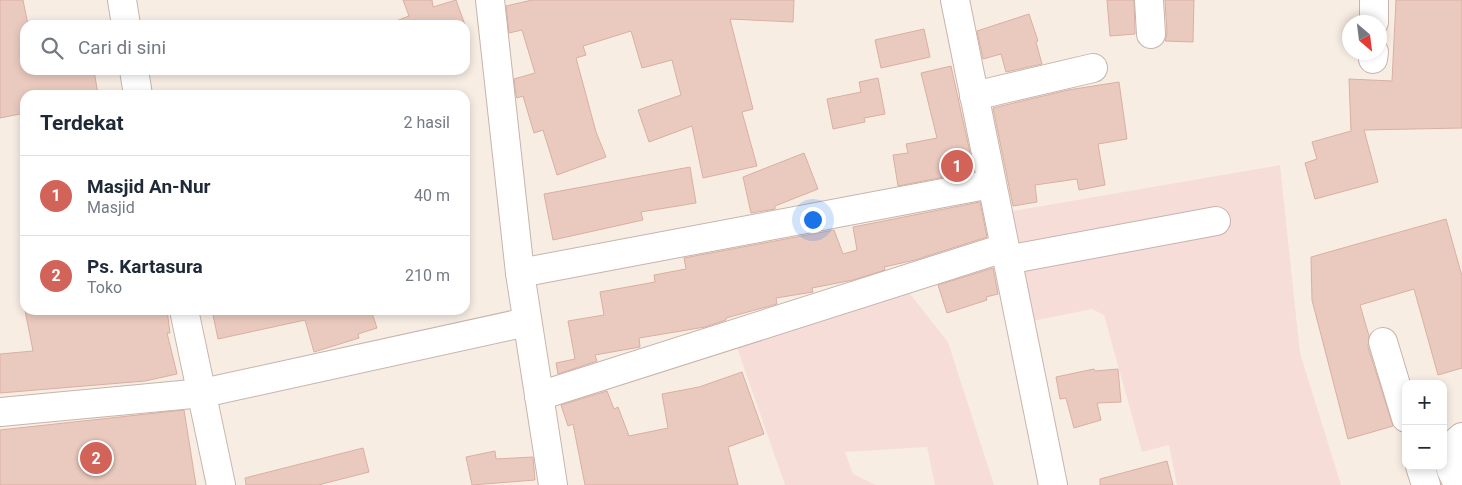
<!DOCTYPE html>
<html lang="id">
<meta charset="utf-8">
<style>
:root{--surface:#fff;--page:#f2f2f3;--text:#1f2937;--muted:#747a83;--line:#e0e1e3;--accent:#d26359}
body{margin:0;font-family:Roboto,sans-serif;background:var(--page);color:var(--text)}
.controls{position:absolute;right:15px;bottom:15px;display:grid;overflow:hidden;border-radius:10px;box-shadow:0 2px 8px #0003}
.controls button{width:45px;height:45px;display:grid;place-items:center;padding:0;border:0;border-bottom:1px solid var(--line);background:var(--surface);color:var(--text);font:25px sans-serif}
.compass{position:absolute;left:1342px;top:15px;width:45px;height:45px;border-radius:50%;background:var(--surface);box-shadow:0 2px 8px #0003;rotate:152deg}
.you{position:absolute;left:812px;top:219px;width:18px;height:18px;margin:-12px;border:4px solid #fff;border-radius:50%;background:#1a73e8;box-shadow:0 0 0 8px #1a73e833}
.badge{display:grid;place-items:center;width:32px;height:32px;border-radius:50%;background:var(--accent);color:#fff;font-size:16px;font-weight:700}
.pin{position:absolute;translate:-50% -50%;border:2px solid #fff;box-shadow:0 1px 5px #0006}
.list{margin:0;padding:0;list-style:none}
h2{display:flex;justify-content:space-between;align-items:center;height:65px;margin:0;padding:0 20px;font-size:21px}
h2 small{font-size:16px;font-weight:400;color:var(--muted)}
.list li{display:grid;grid-template-columns:32px 1fr auto;gap:15px;align-items:center;box-sizing:border-box;height:80px;padding:0 20px;border-top:1px solid var(--line)}
.list b{display:block;font-size:19px;white-space:nowrap}
.list p{margin:0;font-size:16px;white-space:nowrap;color:var(--muted)}
.list em{font-size:16px;font-style:normal;color:var(--muted)}
.icon{flex:none;width:28px;height:28px;fill:none;stroke:currentColor;stroke-width:2;stroke-linecap:round;stroke-linejoin:round}
.map{position:relative;flex:none;width:1462px;height:485px;overflow:hidden}
.search{position:absolute;background:var(--surface);box-shadow:0 2px 8px #0003;left:20px;top:20px;width:450px;height:55px;display:flex;align-items:center;gap:12px;box-sizing:border-box;padding:0 18px;border-radius:15px;color:var(--muted);font-size:19px}
.panel{position:absolute;background:var(--surface);box-shadow:0 2px 8px #0003;left:20px;top:90px;width:450px;height:225px;border-radius:15px}
.map>svg:first-child{display:block}
.commercial{fill:#f7ddd8}
.building{fill:#eacabf;stroke:#daafa2}
.lines{fill:none;stroke-linecap:round;stroke-linejoin:round}
.minor-casing{stroke:#c7b4ac;stroke-width:30}
.minor{stroke:#fff;stroke-width:28}
</style>
<div class="map">
<svg width="1462" height="485" viewBox="0 0 1462 485">
<rect width="100%" height="100%" fill="#f8ede3"/>
<g class="commercial">
<path d="M1280,165L1300,353L1341,485H1177L1169,445L1142,452L1104,315L1092,309L1018,324L995,214Z"/>
<path d="M907,290L948,342L994,485H935L927,447L845,452L853,474L876,485H785L734,339Z"/>
</g>
<g class="building">
<path d="M0,0H23L28,25H25V70H94L98,95H25V113L0,118Z"/>
<path d="M403,0H432L433,7L456,0L465,25H392L391,23L409,16Z"/>
<path d="M532,0H794L793,22L730,19L753,109L742,112L757,166L703,178L692,126L649,142L638,110L681,95L672,60L642,68L631,31L583,46L586,55L576,58L596,132L606,157L557,175L543,130L534,133L523,96L517,98L516,95L514,79L535,73L522,30L509,33L506,6Z"/>
<path d="M1107,0H1134L1135,34L1110,36Z"/>
<path d="M1165,0H1194L1193,42L1165,41L1167,33Z"/>
<path d="M1396,0H1462V128L1364,130L1378,182L1315,199L1305,163L1317,159L1312,142L1351,131L1349,79L1392,81Z"/>
<path d="M1029,14L1038,41L1036,42L1042,64L1006,72L1001,54L983,59L977,31Z"/>
<path d="M924,29L930,57L881,68L875,40Z"/>
<path d="M951,66L974,171L898,186L893,155L908,153L906,144L937,138L921,73Z"/>
<path d="M878,78L885,114L864,118L865,122L833,129L827,99L861,92L859,82Z"/>
<path d="M1119,82L1127,139L1098,144L1105,185L1079,190L1077,179L1035,185L1037,202L1013,206L993,108L1068,90Z"/>
<path d="M804,153L818,189L775,206V209L751,213L743,177Z"/>
<path d="M690,167L696,203L641,212L643,220L553,240L544,194Z"/>
<path d="M980,202L987,237L915,260L884,267L885,270L853,280L812,288L813,292L776,298L777,304L726,318V320L705,327L639,338L640,347L595,355L597,361L558,374L556,363L575,359L568,321L604,315L600,292L655,282L654,275L686,269L684,258L834,230L843,254L857,250L853,227Z"/>
<path d="M1446,219L1462,276V368L1438,375L1414,289L1360,305L1369,336L1368,347L1393,426L1348,439L1312,300L1311,257Z"/>
<path d="M993,268L998,294L986,297L987,300L947,313L938,285Z"/>
<path d="M25,310H167L170,333H167L177,374L145,381L0,393V354L33,351Z"/>
<path d="M212,310H371L377,328L358,334L359,338L314,352L305,320L218,339Z"/>
<path d="M1094,369L1095,371L1118,369L1121,402L1097,403L1101,420L1074,428L1066,398L1060,399L1056,377Z"/>
<path d="M742,372L764,434L728,447L738,485H585L573,424L568,426L561,405L607,391L614,409L618,407L629,436L668,428L662,394L699,387Z"/>
<path d="M184,410L196,485H0V430Z"/>
<path d="M363,448L369,472L318,485H246L245,478Z"/>
<path d="M495,451L496,459L533,457L535,480L472,485L466,457Z"/>
<path d="M1167,461L1173,485H1100V479Z"/>
</g>
<g class="lines">
<g class="minor-casing">
<g id="minor">
<path d="M122,0L126,25"/>
<path d="M490,0L520,273L553,485"/>
<path d="M955,0L1053,485"/>
<path d="M1149,0L1151,34"/>
<path d="M1374,22V0"/>
<path d="M1373,59L1374,52"/>
<path d="M134,70L138,95"/>
<path d="M974,96L1093,68"/>
<path d="M1007,260L1216,221"/>
<path d="M520,273L991,184"/>
<path d="M184,310L221,485"/>
<path d="M1383,342L1406,418"/>
<path d="M539,396L1004,248"/>
<path d="M0,412L203,393L527,322"/>
<path d="M1420,466L1426,485"/>
<path d="M1459,485C1447,464 1442,453 1462,437"/>
</g>
</g>
<use href="#minor" class="minor"/>
</g>
</svg>
<div class="controls">
<button>+</button>
<button>−</button>
</div>
<svg class="compass" viewBox="-18 -18 36 36"><path d="M0-13l5 13h-10z" fill="#e53935"/><path d="M0 13l5-13h-10z" fill="#747a83"/></svg>
<div class="you"></div>
<div class="pin badge" style="left:957px;top:166px">1</div>
<div class="pin badge" style="left:96px;top:458px">2</div>
<div class="search"><svg class="icon" aria-label="search" viewBox="0 0 24 24"><circle cx="10" cy="10" r="6"/><path d="M15 15l6 6"/></svg>Cari di sini</div>
<section class="panel">
<h2>Terdekat<small>2 hasil</small></h2>
<ul class="list">
<li><span class="badge">1</span><div><b>Masjid An-Nur</b><p>Masjid</p></div><em>40 m</em></li>
<li><span class="badge">2</span><div><b>Ps. Kartasura</b><p>Toko</p></div><em>210 m</em></li>
</ul>
</section>
</div>
